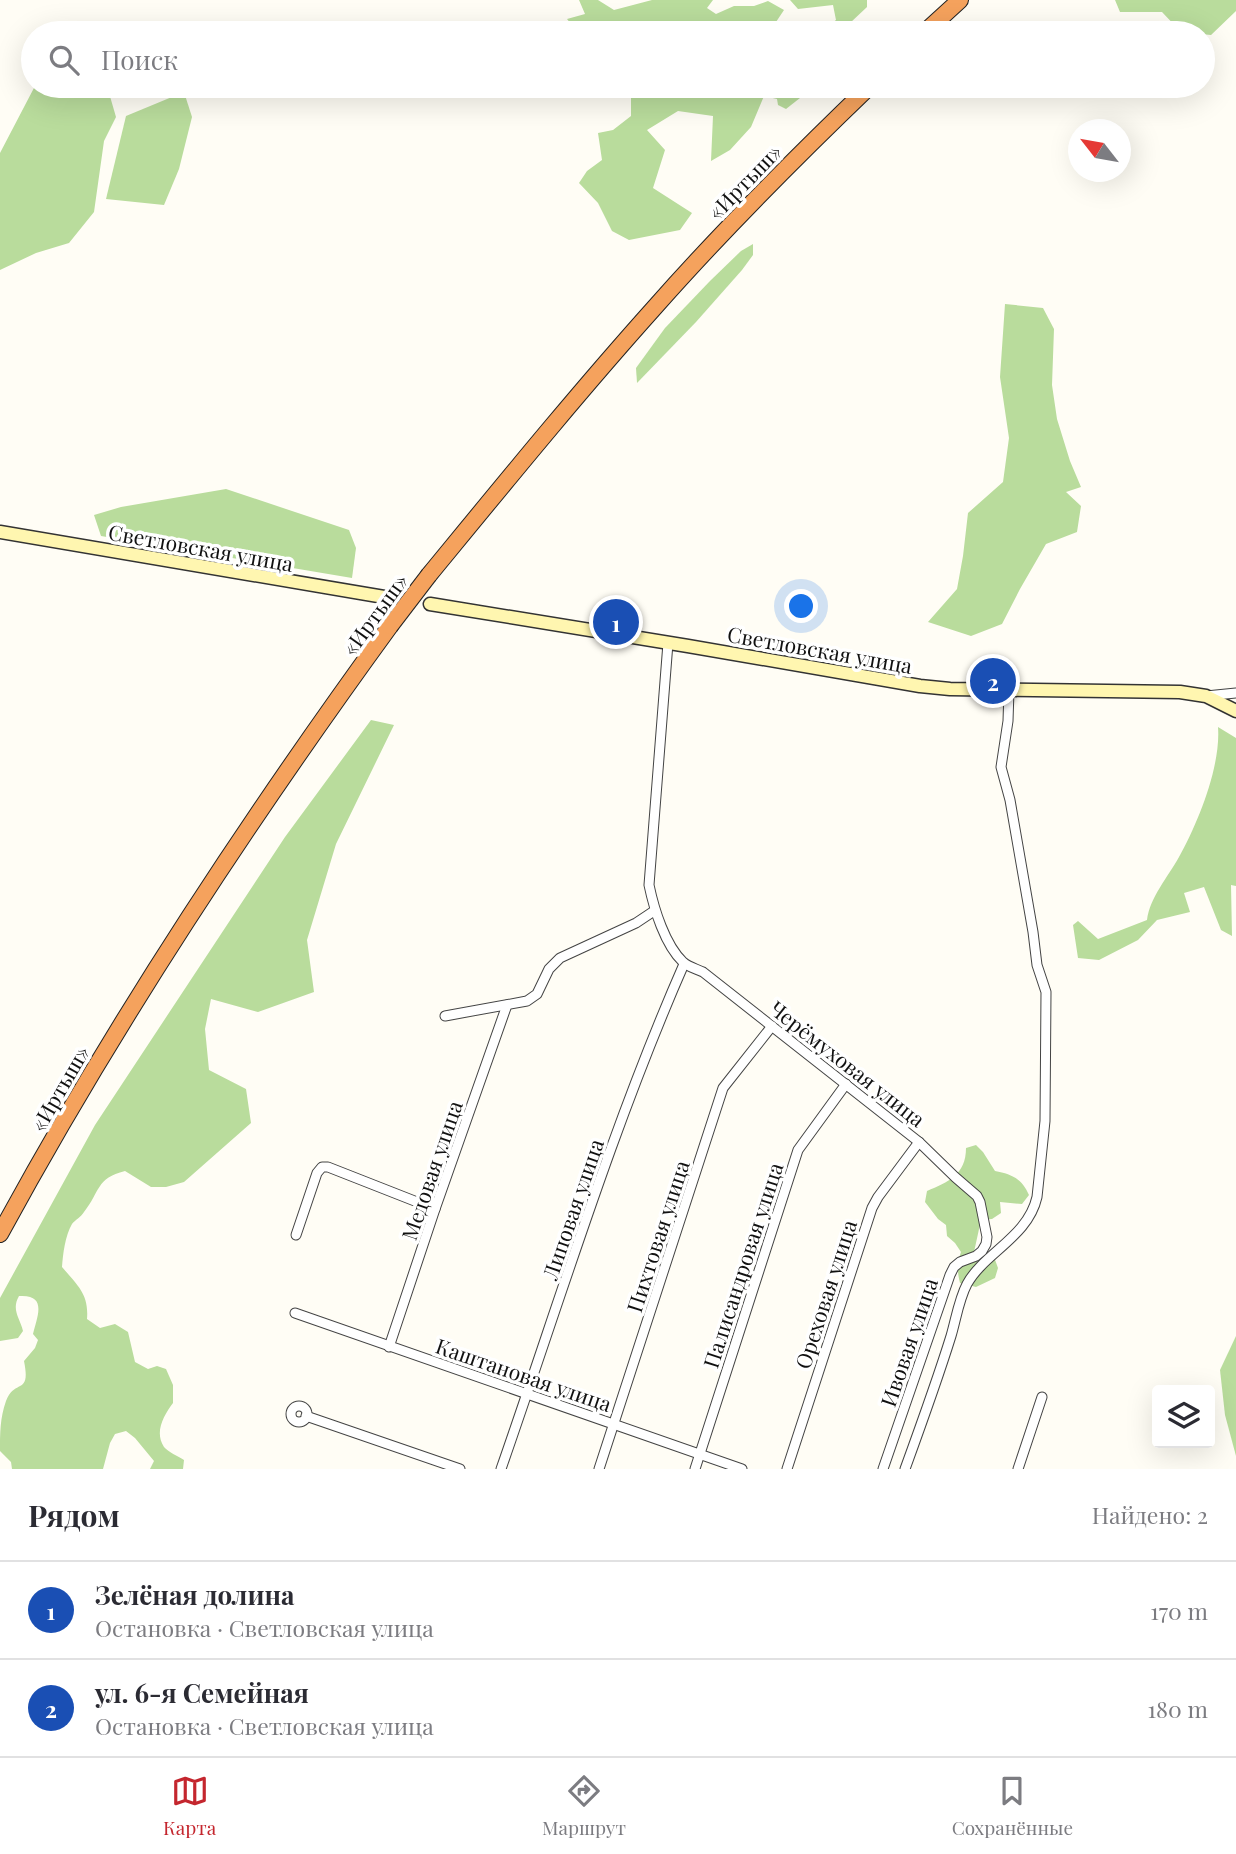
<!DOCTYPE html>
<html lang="ru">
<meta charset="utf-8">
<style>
:root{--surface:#fff;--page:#f2f2f3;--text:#2b2b33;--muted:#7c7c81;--line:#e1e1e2;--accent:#c4262e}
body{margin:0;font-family:"Playfair Display",serif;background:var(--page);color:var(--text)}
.controls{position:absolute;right:21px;bottom:21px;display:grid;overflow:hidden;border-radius:7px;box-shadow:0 7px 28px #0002}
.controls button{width:63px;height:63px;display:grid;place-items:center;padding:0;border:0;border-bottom:2px solid var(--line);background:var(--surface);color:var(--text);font:35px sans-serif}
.compass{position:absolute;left:1068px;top:119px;width:63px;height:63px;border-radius:50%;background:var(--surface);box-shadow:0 7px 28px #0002;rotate:301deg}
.you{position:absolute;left:802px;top:607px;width:24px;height:24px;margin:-18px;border:5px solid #fff;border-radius:50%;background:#1a73e8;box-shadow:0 0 0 10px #1a73e833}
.badge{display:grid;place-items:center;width:46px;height:46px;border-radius:50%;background:var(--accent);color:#fff;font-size:23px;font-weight:700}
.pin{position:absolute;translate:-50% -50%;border:4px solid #fff;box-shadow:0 2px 7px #0006}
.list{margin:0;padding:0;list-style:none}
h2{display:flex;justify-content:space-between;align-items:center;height:91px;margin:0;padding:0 28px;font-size:30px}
h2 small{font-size:23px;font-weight:400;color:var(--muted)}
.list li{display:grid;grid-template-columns:46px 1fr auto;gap:21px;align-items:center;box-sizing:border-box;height:98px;padding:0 28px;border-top:2px solid var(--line)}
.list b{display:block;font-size:26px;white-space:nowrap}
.list p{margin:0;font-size:23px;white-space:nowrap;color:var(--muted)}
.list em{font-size:23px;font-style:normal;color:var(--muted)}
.icon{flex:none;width:38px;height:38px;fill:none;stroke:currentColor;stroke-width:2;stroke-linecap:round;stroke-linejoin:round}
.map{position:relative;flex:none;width:1236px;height:1469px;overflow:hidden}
.search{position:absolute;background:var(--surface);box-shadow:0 7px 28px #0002;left:21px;right:21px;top:21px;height:77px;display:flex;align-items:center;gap:18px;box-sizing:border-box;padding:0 24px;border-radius:38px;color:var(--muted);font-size:26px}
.sheet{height:287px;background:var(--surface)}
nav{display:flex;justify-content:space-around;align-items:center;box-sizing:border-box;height:98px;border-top:2px solid var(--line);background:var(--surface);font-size:19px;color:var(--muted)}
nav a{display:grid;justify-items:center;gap:4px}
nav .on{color:var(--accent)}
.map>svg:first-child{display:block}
.forest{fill:#b9dc9c}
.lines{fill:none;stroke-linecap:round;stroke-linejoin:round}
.street-casing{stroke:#444;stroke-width:11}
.secondary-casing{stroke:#333;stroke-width:15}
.highway-casing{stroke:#222;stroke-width:18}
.street{stroke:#fff;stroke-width:9}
.secondary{stroke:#fff6b0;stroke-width:12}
.highway{stroke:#f5a25d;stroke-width:16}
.highway-bridge-casing{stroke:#222;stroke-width:18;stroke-linecap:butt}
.highway-bridge{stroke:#f5a25d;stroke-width:16}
.labels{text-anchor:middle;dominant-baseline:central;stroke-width:7;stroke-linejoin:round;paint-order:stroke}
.street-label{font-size:21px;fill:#111;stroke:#fff}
</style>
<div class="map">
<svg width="1236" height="1469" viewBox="0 0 1236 1469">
<rect width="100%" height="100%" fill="#fffdf5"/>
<g class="forest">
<path d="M579,0H598L614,10L652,0H713L707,8L716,14L734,6H754L768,1L784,10L772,28L773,33H578L567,19L585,14Z"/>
<path d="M790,0H867V7L850,23L855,33H819L836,20L833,5L798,9Z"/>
<path d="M1115,0H1236V11L1211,35L1181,32L1162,12H1120Z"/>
<path d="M35,86H107L116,117L104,141L94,212L69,243L36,253L0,270V153Z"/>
<path d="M627,86H806L800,98L786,109L778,105L777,99L764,96L751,127L730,150L711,161L713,116L678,111L647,130L665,150L653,188L692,213L680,230L629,240L612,231L598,203L579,183L587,171L602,160L598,133L613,130L631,116V92Z"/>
<path d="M184,92L192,117L179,169L164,205L106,199L126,116Z"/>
<path d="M753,244V255L742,270L696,322L637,383L636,368L665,328L710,281L741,251Z"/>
<path d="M1005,304L1043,308L1054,329L1052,385L1057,419L1070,461L1081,487L1066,492L1081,506L1077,532L1046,544L1020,589L1002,624L971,636L928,622L957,589L963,556L968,513L1003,482L1009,438L1000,377Z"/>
<path d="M226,489L349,530L356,548L352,578L101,536L94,515L121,507Z"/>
<path d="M371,720L394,725L336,844L307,940L314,992L258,1012L211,999L205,1029L209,1070L246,1089L251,1123L184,1182L166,1187H151L125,1171C96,1178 100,1192 84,1212C81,1217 75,1220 72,1224C65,1236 63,1254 62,1267C78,1286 89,1294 87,1319L100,1328L115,1324L128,1332L135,1362L148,1369L157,1366L166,1369L173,1385V1403C164,1415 154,1432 164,1447C168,1452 178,1456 184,1460L183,1469H150L154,1461L135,1438L126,1431L115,1434L110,1443L103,1469H12L11,1462L0,1451C0,1433 0,1418 6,1401C15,1378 31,1396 24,1361L35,1348L38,1340L33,1334C37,1317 48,1294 19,1296C11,1310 20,1318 23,1331L18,1338L0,1341V1298L95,1125L285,837Z"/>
<path d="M1218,727L1236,738V886L1231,885L1232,936L1221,930L1204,887L1184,893L1190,912L1157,920L1138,940L1099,960L1078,958L1073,925L1078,921L1098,939L1147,920C1150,897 1168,877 1179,857C1198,823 1221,766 1218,727Z"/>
<path d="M976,1145L983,1152L995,1171C1012,1174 1022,1179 1029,1195L1022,1204L1000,1202L1001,1213L992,1219L981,1220L974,1252L994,1257L998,1268L995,1278L976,1287L960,1283C957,1271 957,1263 961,1252L955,1243L947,1236L946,1225L938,1219L925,1202L927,1191C948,1182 966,1175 966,1148Z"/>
<path d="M1236,1336V1456L1225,1415L1220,1370Z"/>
</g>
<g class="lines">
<g class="street-casing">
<g id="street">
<path d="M668,643L649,885C654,909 665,945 683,962C688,967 697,969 703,972L919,1142L955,1177L977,1196L980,1202L987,1237L986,1244L982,1251L976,1256L960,1262L954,1267L950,1275L883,1469"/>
<path d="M1206,696L1236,693"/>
<path d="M445,1016L527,1001L537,994L549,969L560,958L636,923L654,911"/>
<path d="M296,1235L317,1173L322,1167H328L435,1209"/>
<path d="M295,1313L742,1469"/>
<path d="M389,1347L435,1209L507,1005"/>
<circle cx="299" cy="1414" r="8"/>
<path d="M306,1416L460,1469"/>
<path d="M501,1469C560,1300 612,1128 684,964"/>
<path d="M599,1469L723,1088L772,1026"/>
<path d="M695,1469L798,1150L846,1084"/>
<path d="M787,1469L872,1208L878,1197L919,1142"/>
<path d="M905,1469C921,1425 937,1381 951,1336C956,1319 959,1299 967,1284C984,1253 1028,1237 1037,1197L1045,1121L1046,992L1037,965L1033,932L1010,800L1001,767L1008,721L1009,690"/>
<path d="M1018,1469L1042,1397"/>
</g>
</g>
<g class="secondary-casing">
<g id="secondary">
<path d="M0,532L396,599"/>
<path d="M430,604L688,646L920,686L950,689L1180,692L1206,696L1236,711"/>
</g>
</g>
<g class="highway-casing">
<g id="highway">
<path d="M924,33L960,0"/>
<path d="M429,575C503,485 577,394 655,307C723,230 796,157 870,86"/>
<path d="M0,1234C115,1022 248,821 390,626"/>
</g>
</g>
<use href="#street" class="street"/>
<use href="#secondary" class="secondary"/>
<use href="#highway" class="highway"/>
<g class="highway-bridge-casing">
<path id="highway-bridge" d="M390,626L429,575"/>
</g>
<use href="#highway-bridge" class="highway-bridge"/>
</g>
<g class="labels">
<g class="street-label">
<text transform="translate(744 181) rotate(-46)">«Иртыш»</text>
<text transform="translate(201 547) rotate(10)">Светловская улица</text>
<text transform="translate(374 614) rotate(-54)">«Иртыш»</text>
<text transform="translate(820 649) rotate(10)">Светловская улица</text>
<text transform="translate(848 1063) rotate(38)">Черёмуховая улица</text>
<text transform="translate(59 1088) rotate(-60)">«Иртыш»</text>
<text transform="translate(431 1170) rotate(-71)">Медовая улица</text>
<text transform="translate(572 1209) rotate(-71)">Липовая улица</text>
<text transform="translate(657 1236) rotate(-72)">Пихтовая улица</text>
<text transform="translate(742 1265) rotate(-72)">Палисандровая улица</text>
<text transform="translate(825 1294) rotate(-72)">Ореховая улица</text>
<text transform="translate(908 1342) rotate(-71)">Ивовая улица</text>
<text transform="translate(524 1374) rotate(19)">Каштановая улица</text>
</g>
</g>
</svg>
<div class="controls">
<button><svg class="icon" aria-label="layers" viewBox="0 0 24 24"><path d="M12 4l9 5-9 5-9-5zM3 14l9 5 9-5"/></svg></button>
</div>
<svg class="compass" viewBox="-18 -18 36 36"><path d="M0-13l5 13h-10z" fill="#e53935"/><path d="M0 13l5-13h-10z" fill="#7c7c81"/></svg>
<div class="you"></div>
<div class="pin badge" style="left:616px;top:622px;background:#1a4fb4">1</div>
<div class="pin badge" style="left:993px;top:681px;background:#1a4fb4">2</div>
<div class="search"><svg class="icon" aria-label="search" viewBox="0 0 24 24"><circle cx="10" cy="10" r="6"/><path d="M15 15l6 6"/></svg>Поиск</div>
</div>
<section class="sheet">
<h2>Рядом<small>Найдено: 2</small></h2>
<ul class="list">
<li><span class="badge" style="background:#1a4fb4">1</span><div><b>Зелёная долина</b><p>Остановка · Светловская улица</p></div><em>170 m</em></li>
<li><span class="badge" style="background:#1a4fb4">2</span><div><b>ул. 6-я Семейная</b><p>Остановка · Светловская улица</p></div><em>180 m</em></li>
</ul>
</section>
<nav>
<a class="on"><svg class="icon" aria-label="map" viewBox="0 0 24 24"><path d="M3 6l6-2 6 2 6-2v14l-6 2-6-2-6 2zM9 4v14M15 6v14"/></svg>Карта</a>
<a><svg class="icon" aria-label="directions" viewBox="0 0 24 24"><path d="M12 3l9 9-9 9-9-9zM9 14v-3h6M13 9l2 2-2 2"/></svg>Маршрут</a>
<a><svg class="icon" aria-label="saved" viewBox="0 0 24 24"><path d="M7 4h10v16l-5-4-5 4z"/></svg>Сохранённые</a>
</nav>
